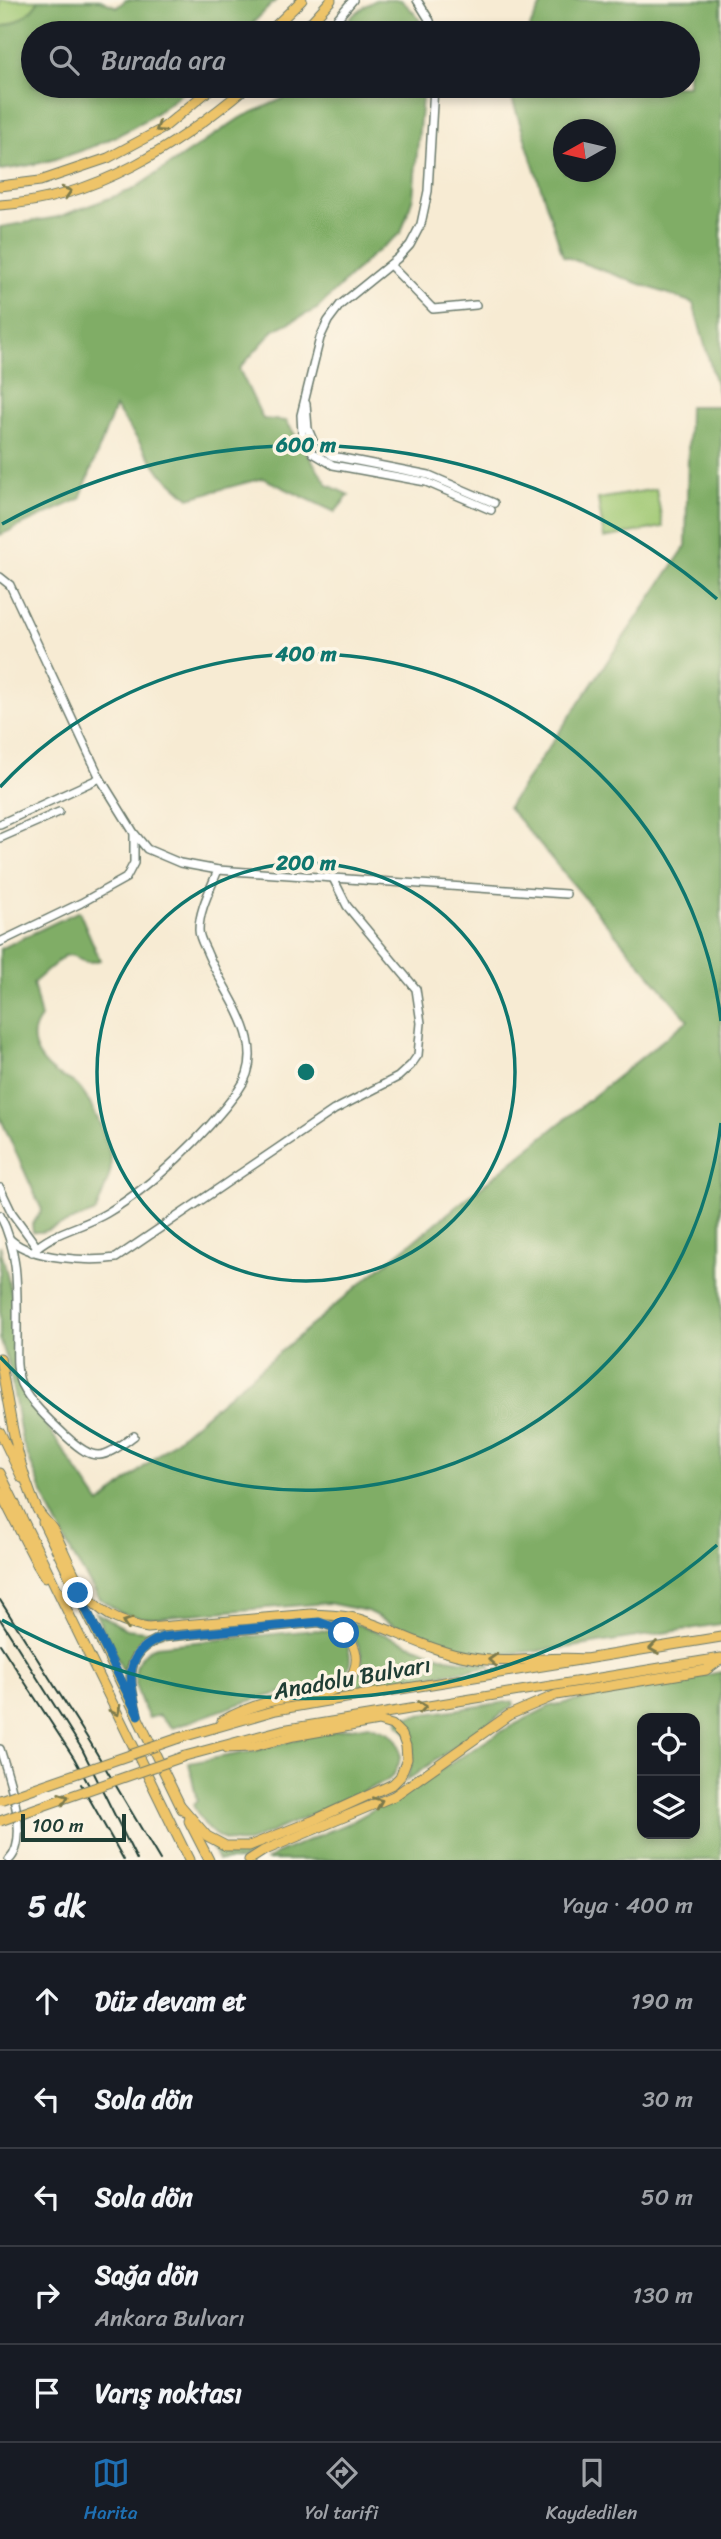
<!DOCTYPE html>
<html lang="tr">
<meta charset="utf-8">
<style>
:root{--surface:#171b24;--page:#242831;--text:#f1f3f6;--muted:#9ea1a6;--line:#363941;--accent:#1f6fb2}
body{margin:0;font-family:Sriracha,sans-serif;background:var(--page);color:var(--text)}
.controls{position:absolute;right:21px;bottom:21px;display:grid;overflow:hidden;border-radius:14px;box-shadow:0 4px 10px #0003}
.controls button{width:63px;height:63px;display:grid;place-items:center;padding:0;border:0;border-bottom:2px solid var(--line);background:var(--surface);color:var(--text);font:35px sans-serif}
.compass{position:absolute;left:553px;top:119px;width:63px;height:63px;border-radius:50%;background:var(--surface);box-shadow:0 4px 10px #0003;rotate:262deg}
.scale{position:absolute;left:21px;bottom:18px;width:105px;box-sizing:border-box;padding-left:7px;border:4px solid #1f3d34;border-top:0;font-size:19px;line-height:24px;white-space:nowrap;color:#1f3d34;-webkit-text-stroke:5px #fcf5e5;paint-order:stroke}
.stop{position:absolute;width:21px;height:21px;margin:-16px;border:5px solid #1f6fb2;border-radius:50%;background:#fff}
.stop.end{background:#1f6fb2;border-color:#fff;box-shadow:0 2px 7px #0008}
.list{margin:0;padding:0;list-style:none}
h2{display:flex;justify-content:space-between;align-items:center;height:91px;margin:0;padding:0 28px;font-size:30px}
h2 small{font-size:23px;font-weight:400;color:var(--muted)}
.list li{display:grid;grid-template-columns:46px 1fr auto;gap:21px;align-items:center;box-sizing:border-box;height:98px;padding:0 28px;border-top:2px solid var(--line)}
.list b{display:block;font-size:26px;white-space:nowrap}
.list p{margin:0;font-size:23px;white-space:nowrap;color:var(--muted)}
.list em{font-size:23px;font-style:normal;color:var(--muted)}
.icon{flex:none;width:38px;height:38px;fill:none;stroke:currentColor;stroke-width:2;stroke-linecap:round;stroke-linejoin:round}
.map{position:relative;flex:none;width:721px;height:1860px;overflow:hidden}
.search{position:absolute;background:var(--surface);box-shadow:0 4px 10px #0003;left:21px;right:21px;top:21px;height:77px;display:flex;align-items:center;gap:18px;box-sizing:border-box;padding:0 24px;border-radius:38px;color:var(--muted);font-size:26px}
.sheet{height:581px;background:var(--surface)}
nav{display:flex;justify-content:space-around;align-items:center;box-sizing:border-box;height:98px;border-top:2px solid var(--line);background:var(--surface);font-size:19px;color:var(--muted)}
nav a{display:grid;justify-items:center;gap:4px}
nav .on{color:var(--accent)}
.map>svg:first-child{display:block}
.green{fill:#a1c974;stroke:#608354;stroke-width:2}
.forest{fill:#80ad66;stroke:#50754d;stroke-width:2;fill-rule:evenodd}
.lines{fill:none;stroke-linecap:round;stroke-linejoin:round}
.minor-casing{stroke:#6b7a6c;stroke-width:10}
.major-casing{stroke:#6b7a6c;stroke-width:11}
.minor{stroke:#fff;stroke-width:7}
.major{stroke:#eec469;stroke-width:9}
.rail{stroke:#1f3d34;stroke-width:2}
.major-bridge-casing{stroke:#6b7a6c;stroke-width:11;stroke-linecap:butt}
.major-bridge{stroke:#eec469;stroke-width:9}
.oneway{stroke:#7c7a4c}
.route{stroke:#1f6fb2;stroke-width:9}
.ring{fill:none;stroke:#0f766e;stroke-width:3.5}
.labels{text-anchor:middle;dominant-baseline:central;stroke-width:7;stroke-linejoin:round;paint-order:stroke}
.street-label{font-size:23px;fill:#1f3d34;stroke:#fcf5e5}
.centre{fill:#0f766e;stroke:#fcf5e5;stroke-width:3.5}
.ring-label{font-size:21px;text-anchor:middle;font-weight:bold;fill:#0f766e;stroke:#fcf5e5;stroke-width:7;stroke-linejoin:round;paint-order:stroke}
</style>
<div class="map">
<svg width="721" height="1860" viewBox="0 0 721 1860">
<rect width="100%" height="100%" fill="#fcf5e5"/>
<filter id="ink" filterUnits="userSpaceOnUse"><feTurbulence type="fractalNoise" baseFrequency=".0143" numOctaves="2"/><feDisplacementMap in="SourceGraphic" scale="14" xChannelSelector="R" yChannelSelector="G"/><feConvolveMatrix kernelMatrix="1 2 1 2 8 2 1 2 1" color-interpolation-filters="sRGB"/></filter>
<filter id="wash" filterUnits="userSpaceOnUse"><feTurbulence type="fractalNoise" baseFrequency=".00686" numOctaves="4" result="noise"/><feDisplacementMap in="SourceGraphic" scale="28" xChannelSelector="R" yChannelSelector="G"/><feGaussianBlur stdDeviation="1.57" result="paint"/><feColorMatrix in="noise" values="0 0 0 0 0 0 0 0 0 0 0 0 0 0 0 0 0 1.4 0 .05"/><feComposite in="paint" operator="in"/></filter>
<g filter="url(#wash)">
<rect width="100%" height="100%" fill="#f7ebd3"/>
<g class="green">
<path d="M0,0H39C30,14 17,24 0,27Z"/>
<path d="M656,489L663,527L604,538L598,499Z"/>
</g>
<g class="forest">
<path d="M39,0H100L117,7L126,0H276L243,33H33V86H189C140,134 67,162 0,170V27C17,24 30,14 39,0Z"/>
<path d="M376,0H401C412,10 422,19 424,33H338C348,18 359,8 376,0Z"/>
<path d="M524,0H721V402L693,303L563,256L508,86H688V33H527L542,3ZM564,130H606V172H564Z"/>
<path d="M311,86H423L413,197L401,233L370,257L317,309L274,330L239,369L263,419L286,421L328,485L349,495L335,512L263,478L189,498L161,473L115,407L80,499L0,535V227L58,217L132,190L240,118Z"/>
<path d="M689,406H721V1624L573,1647L494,1655L457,1647L401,1628L367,1611L328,1603L144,1618L121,1613L99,1598L73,1556L48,1506L22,1441L9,1366L0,1338V1245L12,1296L18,1384L100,1504L364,1281L688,1020L508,807L686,546Z"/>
<path d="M79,911L100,960C88,964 82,962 72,955L64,956L33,983L41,1018C25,1038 37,1059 55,1073C61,1077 69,1079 74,1083C91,1097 111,1144 111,1166C110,1180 100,1198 96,1212L42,1232H33L32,1225L42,1210L0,1117V949Z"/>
<path d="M95,1612L126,1629L165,1633C142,1638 131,1649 123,1671Z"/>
<path d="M325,1617L360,1625L446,1658L490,1664V1667L349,1688V1685C378,1662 354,1627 325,1620Z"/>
<path d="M314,1630C325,1630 337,1631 344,1641C353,1653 352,1670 340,1680C331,1688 315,1687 304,1689C259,1695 216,1712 173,1728L159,1715L149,1718C136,1693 123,1662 156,1646Z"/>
<path d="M721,1672V1860H267L276,1854L353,1821L428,1778L500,1732L550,1706ZM642,1718H695V1834H642Z"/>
<path d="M513,1701L514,1705L406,1781C414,1761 418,1739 398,1724L399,1718Z"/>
<path d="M368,1725C375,1728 383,1729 389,1733C407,1745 401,1770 387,1781L249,1842C218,1845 206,1831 193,1805L197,1801L189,1763L254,1751L307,1736Z"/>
<path d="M210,1845L227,1851L253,1848L254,1851L241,1860H218Z"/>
</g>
</g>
<g filter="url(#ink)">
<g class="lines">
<g class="minor-casing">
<g id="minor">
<path d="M417,0L430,21L434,33"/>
<path d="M325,33L353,0"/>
<path d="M434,86L428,191L421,224L410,245L398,258L340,305L328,321L320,338L301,415L302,434L313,453L333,465L426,482L491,510"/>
<path d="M390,265L433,309L476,305"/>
<path d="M306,404L308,429L314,443L332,456L429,475L494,503"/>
<path d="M0,577L10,585L100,778L134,833L147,849L180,863L218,870L566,894"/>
<path d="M0,824L100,778"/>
<path d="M0,838L59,812"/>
<path d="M0,942L81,903L126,878L134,863V834"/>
<path d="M0,1188L12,1213L37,1247"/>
<path d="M0,1215C20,1254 17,1293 17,1336C17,1351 15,1369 21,1384C31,1404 51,1422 67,1437C97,1465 104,1457 134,1436"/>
<path d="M11,1240C32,1259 89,1262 116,1258L334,1110L398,1077L411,1065L418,1055L421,1023L416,989L347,906L333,878"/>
<path d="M32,1252C53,1231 82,1228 107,1213C154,1185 205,1135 238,1091C273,1044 223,994 206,950C203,944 199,937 199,930C199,910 211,888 218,870"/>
<path d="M0,1749C8,1775 31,1839 9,1860"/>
</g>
</g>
<g class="major-casing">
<g id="major">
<path d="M268,33L302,0"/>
<path d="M301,33L331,0"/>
<path d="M0,186L40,181L108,158L162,129L214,86"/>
<path d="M0,205C96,199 177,146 248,86"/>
<path d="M0,1358C9,1408 16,1463 37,1509C42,1519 52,1525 56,1535C80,1585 87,1618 148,1628L311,1614C327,1615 343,1615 359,1619C397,1631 432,1652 472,1658C510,1665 548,1655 585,1659"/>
<path d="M0,1432L22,1478"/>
<path d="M0,1473L189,1860"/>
<path d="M0,1492L37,1564L45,1577"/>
<path d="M43,1522L182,1809"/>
<path d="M137,1715C129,1680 122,1653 163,1637L319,1622C335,1626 350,1632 355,1650C359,1664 353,1680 340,1687C325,1695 303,1694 287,1698C263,1702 243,1709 222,1721"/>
<path d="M179,1738L276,1710L321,1702L721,1637"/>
<path d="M185,1756L282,1730L721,1658"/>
<path d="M181,1806L207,1836L226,1846H249L312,1821L393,1784L400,1777L407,1759L406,1746L402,1735L392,1725L378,1721L294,1736L251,1747L227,1748"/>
<path d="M189,1821L209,1860"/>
<path d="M249,1860L263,1851L394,1796L509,1715L556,1695L706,1670L720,1660"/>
</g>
</g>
<use href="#minor" class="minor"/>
<use href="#major" class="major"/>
<g class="rail">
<path d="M0,1600L90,1742L160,1860"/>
<path d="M0,1619L82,1749L137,1860"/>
<path d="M0,1644L74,1758L91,1789"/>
<path d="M81,1784L124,1860"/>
</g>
<g class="major-bridge-casing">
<g id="major-bridge">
<path d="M0,1800L179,1738"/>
<path d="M0,1821L185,1756"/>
</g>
</g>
<use href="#major-bridge" class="major-bridge"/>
</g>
<defs><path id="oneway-chevron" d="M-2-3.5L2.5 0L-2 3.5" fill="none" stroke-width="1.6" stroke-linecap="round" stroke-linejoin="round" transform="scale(1.75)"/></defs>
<g class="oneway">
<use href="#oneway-chevron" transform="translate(160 128) rotate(146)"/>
<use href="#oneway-chevron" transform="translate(67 192) rotate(-17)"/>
<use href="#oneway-chevron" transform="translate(127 1623) rotate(-162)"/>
<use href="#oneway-chevron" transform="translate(654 1648) rotate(171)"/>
<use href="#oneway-chevron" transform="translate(493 1660) rotate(-177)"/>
<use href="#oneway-chevron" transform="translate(422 1707) rotate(-9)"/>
<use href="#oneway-chevron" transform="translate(116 1711) rotate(64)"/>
<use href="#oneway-chevron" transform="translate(64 1798) rotate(-19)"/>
<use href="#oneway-chevron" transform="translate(378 1802) rotate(-23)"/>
</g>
</g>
<g class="lines" filter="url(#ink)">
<path class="route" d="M78,1593L138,1715C129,1680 122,1653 163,1637L319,1622L339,1629L344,1633"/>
</g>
<g class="ring">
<circle cx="306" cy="1072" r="209"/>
<path d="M721 1123A418 418 0 0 1 0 1357M0 787A418 418 0 0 1 721 1021"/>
<path d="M717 1545A627 627 0 0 1 2 1620M2 524A627 627 0 0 1 717 599"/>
</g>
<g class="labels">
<g class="street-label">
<text transform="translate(352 1678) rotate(-10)">Anadolu Bulvarı</text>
</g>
</g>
<circle cx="306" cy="1072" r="10" class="centre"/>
<g class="ring-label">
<text x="306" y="452">600 m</text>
<text x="306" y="661">400 m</text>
<text x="306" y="870">200 m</text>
</g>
</svg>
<div class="controls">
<button><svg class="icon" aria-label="locate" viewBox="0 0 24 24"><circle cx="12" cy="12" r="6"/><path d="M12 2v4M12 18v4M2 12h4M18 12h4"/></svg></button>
<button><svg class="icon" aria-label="layers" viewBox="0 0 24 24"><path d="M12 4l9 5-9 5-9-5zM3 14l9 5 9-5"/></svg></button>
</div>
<svg class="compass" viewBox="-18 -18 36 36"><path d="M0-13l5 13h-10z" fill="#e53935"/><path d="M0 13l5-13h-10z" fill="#9ea1a6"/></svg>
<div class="scale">100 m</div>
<div class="stop" style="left:344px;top:1633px"></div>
<div class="stop end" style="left:78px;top:1593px"></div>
<div class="search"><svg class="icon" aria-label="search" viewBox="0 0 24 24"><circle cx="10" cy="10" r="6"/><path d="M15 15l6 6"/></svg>Burada ara</div>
</div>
<section class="sheet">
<h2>5 dk<small>Yaya · 400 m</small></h2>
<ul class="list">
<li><svg class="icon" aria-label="ahead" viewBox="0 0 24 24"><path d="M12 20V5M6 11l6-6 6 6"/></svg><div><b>Düz devam et</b></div><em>190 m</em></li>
<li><svg class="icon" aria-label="left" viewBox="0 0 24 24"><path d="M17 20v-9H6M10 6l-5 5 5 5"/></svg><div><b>Sola dön</b></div><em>30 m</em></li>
<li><svg class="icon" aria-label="left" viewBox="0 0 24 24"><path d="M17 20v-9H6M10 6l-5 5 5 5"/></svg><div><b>Sola dön</b></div><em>50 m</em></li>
<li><svg class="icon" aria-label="right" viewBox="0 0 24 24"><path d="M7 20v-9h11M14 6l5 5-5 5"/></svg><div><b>Sağa dön</b><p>Ankara Bulvarı</p></div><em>130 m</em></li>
<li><svg class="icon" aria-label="arrive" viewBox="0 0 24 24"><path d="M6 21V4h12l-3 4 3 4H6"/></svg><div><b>Varış noktası</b></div></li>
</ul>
</section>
<nav>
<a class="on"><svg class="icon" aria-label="map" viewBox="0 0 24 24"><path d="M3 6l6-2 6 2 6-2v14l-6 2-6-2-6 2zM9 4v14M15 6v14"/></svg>Harita</a>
<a><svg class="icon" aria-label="directions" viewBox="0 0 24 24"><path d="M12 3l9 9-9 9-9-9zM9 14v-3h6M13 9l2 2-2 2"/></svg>Yol tarifi</a>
<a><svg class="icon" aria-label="saved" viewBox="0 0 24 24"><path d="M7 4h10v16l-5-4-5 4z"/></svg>Kaydedilen</a>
</nav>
